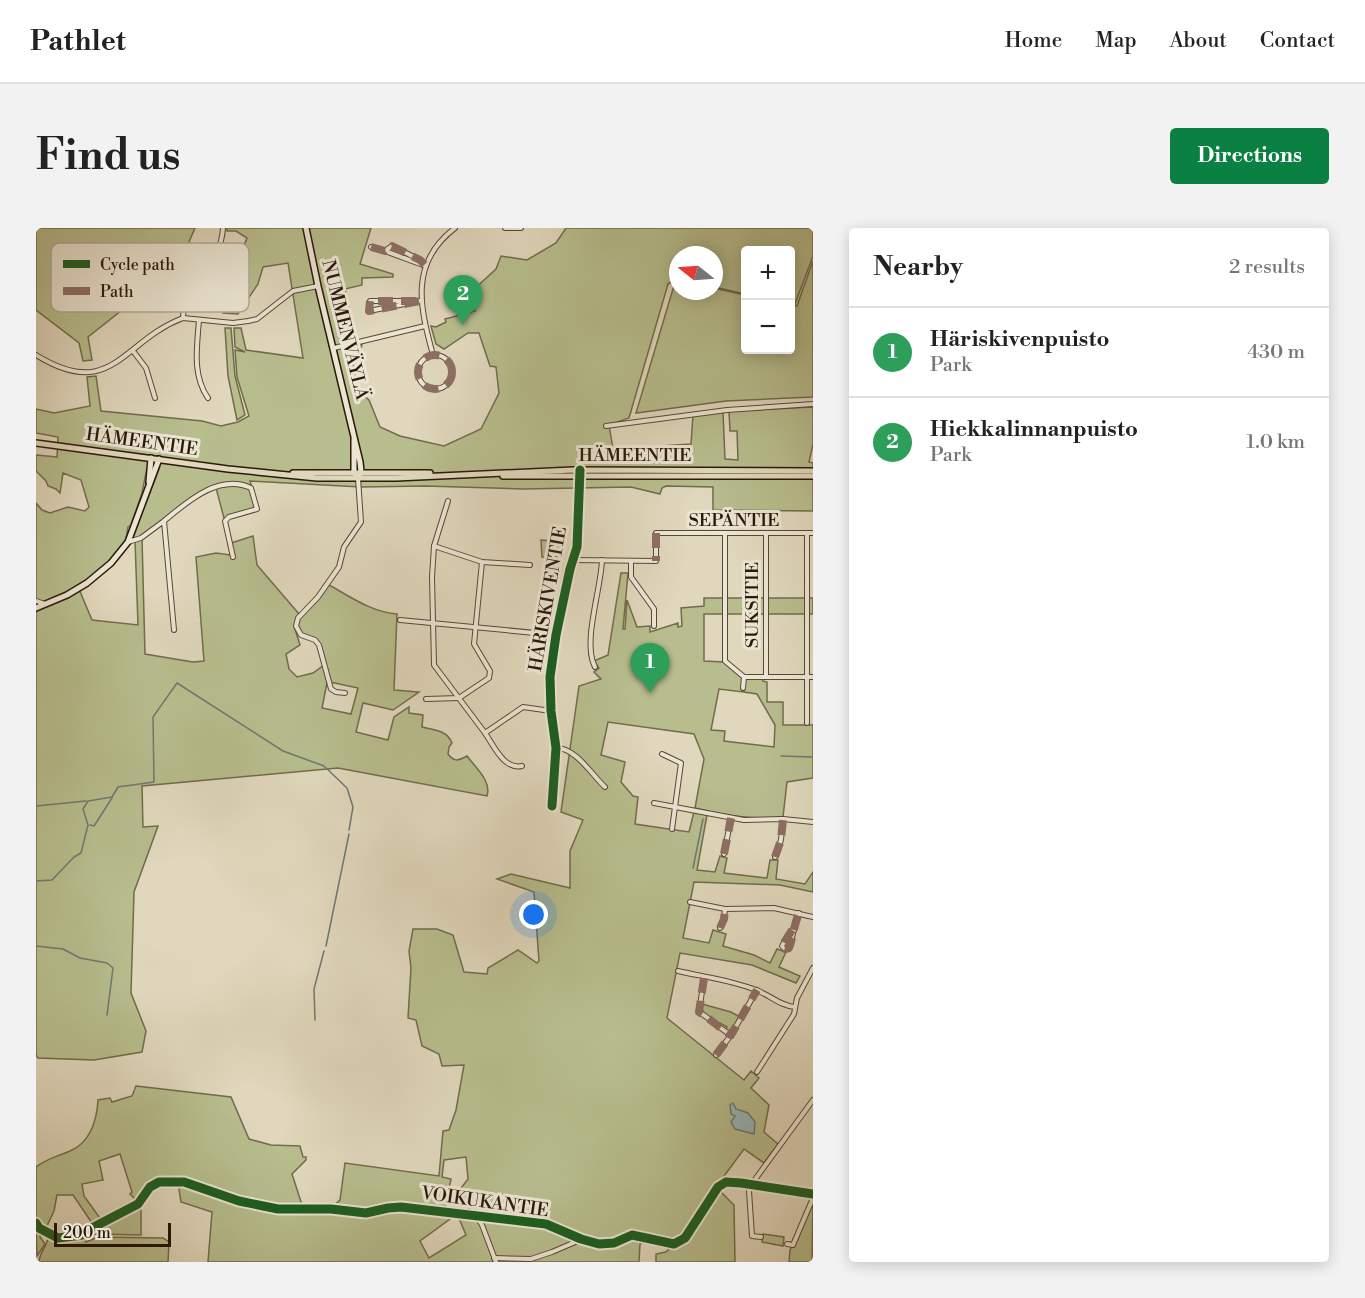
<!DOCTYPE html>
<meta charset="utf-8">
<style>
:root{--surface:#fff;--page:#f2f2f2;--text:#222;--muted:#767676;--line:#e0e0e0;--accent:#0b8043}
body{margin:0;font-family:"Libre Bodoni",serif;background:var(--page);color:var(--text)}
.controls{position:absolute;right:18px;top:18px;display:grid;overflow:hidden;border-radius:6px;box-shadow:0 3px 15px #0003}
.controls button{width:54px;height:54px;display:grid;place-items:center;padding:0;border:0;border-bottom:2px solid var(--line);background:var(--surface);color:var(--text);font:30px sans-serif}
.compass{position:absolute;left:633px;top:18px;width:54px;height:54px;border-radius:50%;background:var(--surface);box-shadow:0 3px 15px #0003;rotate:287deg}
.scale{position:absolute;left:18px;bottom:15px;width:117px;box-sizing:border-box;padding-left:6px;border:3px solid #2c190a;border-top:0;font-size:16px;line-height:21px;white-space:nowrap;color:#2c190a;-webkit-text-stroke:4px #ebe5d3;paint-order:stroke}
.you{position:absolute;left:498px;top:687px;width:21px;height:21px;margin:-15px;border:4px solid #fff;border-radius:50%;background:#1a73e8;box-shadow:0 0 0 9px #1a73e833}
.badge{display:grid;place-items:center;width:39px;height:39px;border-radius:50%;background:var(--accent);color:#fff;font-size:20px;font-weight:700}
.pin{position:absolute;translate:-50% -50px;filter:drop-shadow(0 2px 3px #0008)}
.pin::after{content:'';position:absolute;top:32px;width:21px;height:18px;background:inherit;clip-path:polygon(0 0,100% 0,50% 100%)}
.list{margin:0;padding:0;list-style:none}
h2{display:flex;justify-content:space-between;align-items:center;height:78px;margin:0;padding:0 24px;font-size:26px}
h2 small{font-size:20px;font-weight:400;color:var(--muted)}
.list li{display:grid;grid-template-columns:39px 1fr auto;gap:18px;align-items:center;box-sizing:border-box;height:90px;padding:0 24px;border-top:2px solid var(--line)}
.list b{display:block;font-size:22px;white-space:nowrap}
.list p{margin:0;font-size:20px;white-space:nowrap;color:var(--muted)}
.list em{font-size:20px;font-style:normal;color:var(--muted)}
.map{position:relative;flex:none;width:777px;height:1034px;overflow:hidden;border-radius:6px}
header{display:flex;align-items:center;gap:36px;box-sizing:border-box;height:84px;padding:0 30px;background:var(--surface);border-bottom:2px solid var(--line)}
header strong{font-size:28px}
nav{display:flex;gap:33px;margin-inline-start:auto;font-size:21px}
.intro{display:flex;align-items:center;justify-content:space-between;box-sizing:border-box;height:144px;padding:0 36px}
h1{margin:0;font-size:42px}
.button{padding:15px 27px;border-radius:6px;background:var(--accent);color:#fff;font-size:21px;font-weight:700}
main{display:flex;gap:36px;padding:0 36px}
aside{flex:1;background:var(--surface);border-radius:6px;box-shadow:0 3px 15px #0003}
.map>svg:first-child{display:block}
.green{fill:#b7bd8d;stroke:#726b4c;stroke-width:1.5;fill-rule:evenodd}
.water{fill:#97b7ba;stroke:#6c7874;stroke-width:1.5}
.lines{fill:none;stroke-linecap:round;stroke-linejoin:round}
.stream{stroke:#6c7874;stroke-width:1.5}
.street-casing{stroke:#594836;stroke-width:6}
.secondary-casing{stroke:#2c190a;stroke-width:8}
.primary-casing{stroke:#2c190a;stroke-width:8}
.street{stroke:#ebe5d3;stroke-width:4}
.secondary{stroke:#ebe5d3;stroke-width:5}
.primary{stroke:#e0d7bc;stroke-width:5}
.quiet{stroke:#8d6e63;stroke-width:8;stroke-dasharray:15 8;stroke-linecap:butt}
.cycleway-casing{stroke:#ebe5d3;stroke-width:13}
.cycleway{stroke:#1b5e20;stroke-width:9}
.labels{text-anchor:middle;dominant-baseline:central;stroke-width:6;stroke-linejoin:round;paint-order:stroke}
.street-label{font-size:18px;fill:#2c190a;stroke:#ebe5d3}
.key{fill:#ebe5d3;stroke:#b2a897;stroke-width:1.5}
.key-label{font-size:16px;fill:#2c190a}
</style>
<header>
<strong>Pathlet</strong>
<nav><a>Home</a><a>Map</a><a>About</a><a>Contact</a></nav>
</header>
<div class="intro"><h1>Find us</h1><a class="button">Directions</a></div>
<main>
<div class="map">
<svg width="777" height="1034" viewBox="0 0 777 1034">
<rect width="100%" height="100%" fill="#e0d7bc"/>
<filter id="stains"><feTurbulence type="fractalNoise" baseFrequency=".00333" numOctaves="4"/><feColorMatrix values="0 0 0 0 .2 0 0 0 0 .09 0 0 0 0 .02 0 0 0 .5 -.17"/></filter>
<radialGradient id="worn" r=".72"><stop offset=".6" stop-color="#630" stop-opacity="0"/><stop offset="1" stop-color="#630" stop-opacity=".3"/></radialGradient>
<g class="green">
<path d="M0,0H159L147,28L129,48L52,109L56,132L47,133L43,115L0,82Z"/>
<path d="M191,0H335L324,36L357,46V49L326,50V57L309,61L318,106L326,117L317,136L322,163L333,172L344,199L364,208L408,218L445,201L463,165L460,139L454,138L443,105H432L408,121L400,116L395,98L400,99L410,94L409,91L439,83L436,63L460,41L465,28L491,32L520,15L530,0H777V28L759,76L755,75L754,22H710L709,66L678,59V27H642V63H678V60L709,67L710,122H754L755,77L761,78L777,33V169L690,173L600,185L640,51L632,56L593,190L573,197L577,221L655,216L657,187L687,184L689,231L702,232L701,203H694L693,183L777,179V216L773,234L777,235V283L677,282V259L630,258L626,260L624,266L595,259L487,261L389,258L325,259L214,253L222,282L188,290L180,260L155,273L106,310L109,426L157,434L168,433L160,329L180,325L194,327L195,315L217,308L221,337L263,386L258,398L264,417L250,426L253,441L261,449L277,445L288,437L291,455L286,480L315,486L322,460L294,454L284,416L264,405L261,397L263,390L293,357C315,369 335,384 361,386L358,462L383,464L357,482L327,475L320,504L352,512L358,489L373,479V485L387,487L386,499C398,502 411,502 416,515L413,519L412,526C418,534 422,533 431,528C439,539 456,553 451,568L302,540L106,558L107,599L122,598L98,664L95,765L110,803L106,824L58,832L2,830L0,827V378L8,374L0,372V275L6,282L14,285L32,279L49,283L53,279L45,252L27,245L24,265L20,261L12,258L10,253L0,243V227L21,229L22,209L0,205V181L18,185L54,178L51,149L60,148L65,183L166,193L185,198L202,194L213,188L201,149L199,122L209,124L199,119L198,100H205L210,122L267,130L252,35L227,39L222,56L202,86L187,85V79L178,76L194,51L211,10L200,3H191ZM111,240L123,241L95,314L99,313L102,397L56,392L43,361L84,326L90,311L92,299L95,297L106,265Z"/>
<path d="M189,100H195L199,148L209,187L201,192L192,148Z"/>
<path d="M505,312L527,314V329H506Z"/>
<path d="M585,345H592L587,401H589L591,372L601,399L614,398V404L642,395V399L646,398L645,380L668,378V370H777V386H668V433L688,434L707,451V464L683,461L675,502L689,503L688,513L738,519L739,497L721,466L708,464L709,451H726L727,453L731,454V474H747V497H777V550L751,554L747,589C716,592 689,588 659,580L668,531L658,506L572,494L565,527L589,534L585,554L597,568L602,569L599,596L653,604L658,584L671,587L661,642L679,644L684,628L691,630L688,645L731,650L734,632H742L740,651L769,656L777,644V664L744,657L658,654L647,710L673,715L677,702L690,706L687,718L718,727L734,735L741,721L750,724L743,739L764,748L760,755L716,737L644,725L631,790L708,852L715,843L723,850L715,860L733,877L728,904L742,916L728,935L708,921L680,959L648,1009L638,1014L596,1006L577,1014H563L551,1012L510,995L437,987L422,964L432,951L430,929L408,932L406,949L415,951L408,984L365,978L330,984L295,980L304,972L309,935L403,948L407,903L413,902L420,882L428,837L406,838L403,826L386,818L380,792L372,790L375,740L373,723L377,701H401L417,707L428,744L451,746L452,740L482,722L501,735L503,733L498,664L461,651L475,646L534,660V623L547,592L525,584L543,458L565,451L558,444L563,440L558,433L572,427Z"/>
<path d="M666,776L695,784L704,789L694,804H692L689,802L691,799L684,795L682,798L665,784Z"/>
<path d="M100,858L195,869L213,911L235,917L264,918L267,929H270V932L256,946L267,980H242L203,972L162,957L141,952L112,958L100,972L94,966L96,964L84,926L63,933L67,952L46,956L48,968L66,993L58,998L37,967H21L18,983L9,1002L3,999L0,992V939C12,930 20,929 34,923C54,915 61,892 62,872L74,870L76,874L96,868Z"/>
<path d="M142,955L220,979L242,982H294L330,987L352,981H365L414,988V991L384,1013L393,1030L430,1007L422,988L484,993L509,998L551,1015L563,1017L596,1009L612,1012L604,1016L603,1034H172L176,984L145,974Z"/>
<path d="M682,961L698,977L699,1034H620V1026L630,1024C636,1017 643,1017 650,1011Z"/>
<path d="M777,974L776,1034H753L754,1022Z"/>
<path d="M102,977L105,979V1007L57,1006V1001Z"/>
<path d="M0,998L7,1004L4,1009L9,1016L1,1028Z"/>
<path d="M727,1006L748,1009L747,1018L726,1014Z"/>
<path d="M13,1008L21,1011L46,1009L50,1014L62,1009L127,1010L133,1014L132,1034H3C3,1026 11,1017 13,1008Z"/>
</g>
<path class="water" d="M697,875L700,881L712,885L719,894L718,906L699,901L695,894L699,888L695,886L694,877Z"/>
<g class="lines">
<g class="stream">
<path d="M745,528L777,529"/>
<path d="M0,578L50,573"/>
<path d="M54,597L58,598L76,570"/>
<path d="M657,640L667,591"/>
<path d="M0,653L16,652L38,629L45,625L52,597L47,581L52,573L76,569L82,559L118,554L117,489L141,455L247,523L288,538L311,560L317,579L313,602"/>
<path d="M0,718L27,721L44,730L71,735L77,740L71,787"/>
<path d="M290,718L313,606"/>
<path d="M279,792L278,761L288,723"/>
</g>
<g class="street-casing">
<g id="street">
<path d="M469,0H485"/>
<path d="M335,19L349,23L356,18L384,32L390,38"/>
<path d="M349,23L387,37"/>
<path d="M380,73H334L333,83L384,73"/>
<path d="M147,90C148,67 156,65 168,49C178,36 186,16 187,0"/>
<path d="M163,92C161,119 156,147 172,170"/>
<path d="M298,120L389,98"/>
<path d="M97,123L110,140L119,170"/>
<circle cx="399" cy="144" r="17"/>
<path d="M0,127C76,174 86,113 147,90L197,95L212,93L221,91L257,63L282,58"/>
<path d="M397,127C384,79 373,35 419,0"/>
<path d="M570,198L691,182L777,176"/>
<path d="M412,273L398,318L396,349L398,437L449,505L487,479L515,483"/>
<path d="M128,293C151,274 183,245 215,260L221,281L193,289L189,293L197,329"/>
<path d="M689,305V433L708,449H777"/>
<path d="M730,305V449"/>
<path d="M92,314L105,310L128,293L138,402"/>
<path d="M398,318L446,334L494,337"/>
<path d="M537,332L620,333V305H777"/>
<path d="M595,333V349L618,381V398"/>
<path d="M0,373L9,376"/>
<path d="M364,392L520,407"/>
<path d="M559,439C546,415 565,362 566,332"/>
<path d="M707,460L708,449"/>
<path d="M309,465L300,464L295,461L283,417L279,412L265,407L260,398L262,390L282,369L303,339L308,319L325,294L322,250"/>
<path d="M390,471L423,470L453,450L454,443L438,416L446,334"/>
<path d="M771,495V305"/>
<path d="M449,505C458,518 468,542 486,538"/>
<path d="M520,520C539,519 556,547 569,559"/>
<path d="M626,526L645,535L636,601"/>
<path d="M618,575L708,592L747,591L777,594"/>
<path d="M516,578L520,520L515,483L514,449L520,407L534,341L541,319L544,242"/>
<path d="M688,626L695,590"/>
<path d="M739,629L745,612L747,591"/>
<path d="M654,674L689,681L738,680L777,689"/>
<path d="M684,700L688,691L689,681"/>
<path d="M756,702L746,718L749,721L753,720C757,709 758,697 763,685"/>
<path d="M642,743C668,749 695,752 720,762C734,767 744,778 759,779"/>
<path d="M668,750L663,784C675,791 683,800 695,807L721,762"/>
<path d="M680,827L695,807"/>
<path d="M721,844L758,786L761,770L777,740"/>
<path d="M441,989L446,997L460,1034"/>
<path d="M0,995L3,1000L22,1010L46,1007L54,1001L102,976L114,959L123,954H148L203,973L242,981H295L330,985L352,980L365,979L510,996L545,1011L563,1016L578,1015L596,1007L638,1016L649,1010L682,959L690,954L705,955L777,966"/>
<path d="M725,1009L716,1008L713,963L715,957L777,872"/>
<path d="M751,1016L757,1017L777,970"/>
<path d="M458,1030L495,1031L516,1024L544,1012"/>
</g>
</g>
<g class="secondary-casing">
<g id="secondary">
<path d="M270,0L282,58L324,234L325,244L322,250L318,244V211"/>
<path d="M113,254L115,230"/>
<path d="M0,380L31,367L51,355L75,335L92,314L123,231"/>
</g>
</g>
<g class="primary-casing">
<g id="primary">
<path d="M0,215L192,241L281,250H360L537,242L777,243"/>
<path d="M257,245H394"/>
<path d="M467,248H777"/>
</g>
</g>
<use href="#street" class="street"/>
<use href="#secondary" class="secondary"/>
<use href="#primary" class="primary"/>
<g class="quiet">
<path d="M335,19L349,23L356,18L384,32L390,38"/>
<path d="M380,73H334L333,83L384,73"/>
<circle cx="399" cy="144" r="17"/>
<path d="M620,305V333"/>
<path d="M688,626L695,590"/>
<path d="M739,629L745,612L747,591"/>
<path d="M684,700L688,691L689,681"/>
<path d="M756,702L746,718L749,721L753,720C757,709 758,697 763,685"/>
<path d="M668,750L663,784C675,791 683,800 695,807L721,762"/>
<path d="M680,827L695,807"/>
</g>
<g class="cycleway-casing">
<g id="cycleway">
<path d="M516,578L520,520L515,483L514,449L520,407L534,341L541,319L544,242"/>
<path d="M0,995L3,1000L22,1010L46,1007L54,1001L102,976L114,959L123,954H148L203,973L242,981H295L330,985L352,980L365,979L510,996L545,1011L563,1016L578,1015L596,1007L638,1016L649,1010L682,959L690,954L705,955L777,966"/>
</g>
</g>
<use href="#cycleway" class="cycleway"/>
</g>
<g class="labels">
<g class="street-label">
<text transform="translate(309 102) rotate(76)">NUMMENVÄYLÄ</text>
<text transform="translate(106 214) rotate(8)">HÄMEENTIE</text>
<text x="599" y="227">HÄMEENTIE</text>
<text x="698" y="292">SEPÄNTIE</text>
<text transform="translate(512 371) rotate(-80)">HÄRISKIVENTIE</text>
<text transform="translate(716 377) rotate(-90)">SUKSITIE</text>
<text transform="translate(449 974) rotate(8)">VOIKUKANTIE</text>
</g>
</g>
<rect x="15" y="15" width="198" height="69" rx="9" class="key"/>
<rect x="27" y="32" width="27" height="8" fill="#1b5e20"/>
<rect x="27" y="59" width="27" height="8" fill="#8d6e63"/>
<g class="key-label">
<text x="64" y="42">Cycle path</text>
<text x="64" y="69">Path</text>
</g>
<rect width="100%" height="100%" filter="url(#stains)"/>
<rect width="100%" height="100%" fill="url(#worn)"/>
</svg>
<div class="controls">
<button>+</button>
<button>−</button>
</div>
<svg class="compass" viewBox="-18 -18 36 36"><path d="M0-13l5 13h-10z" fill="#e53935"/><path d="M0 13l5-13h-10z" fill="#767676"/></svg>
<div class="scale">200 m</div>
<div class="you"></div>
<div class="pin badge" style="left:614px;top:465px;background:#2e9e5b">1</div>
<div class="pin badge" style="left:427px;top:97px;background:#2e9e5b">2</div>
</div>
<aside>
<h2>Nearby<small>2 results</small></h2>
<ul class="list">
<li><span class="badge" style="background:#2e9e5b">1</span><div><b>Häriskivenpuisto</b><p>Park</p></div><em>430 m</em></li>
<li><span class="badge" style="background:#2e9e5b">2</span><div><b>Hiekkalinnanpuisto</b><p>Park</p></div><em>1.0 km</em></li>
</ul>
</aside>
</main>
